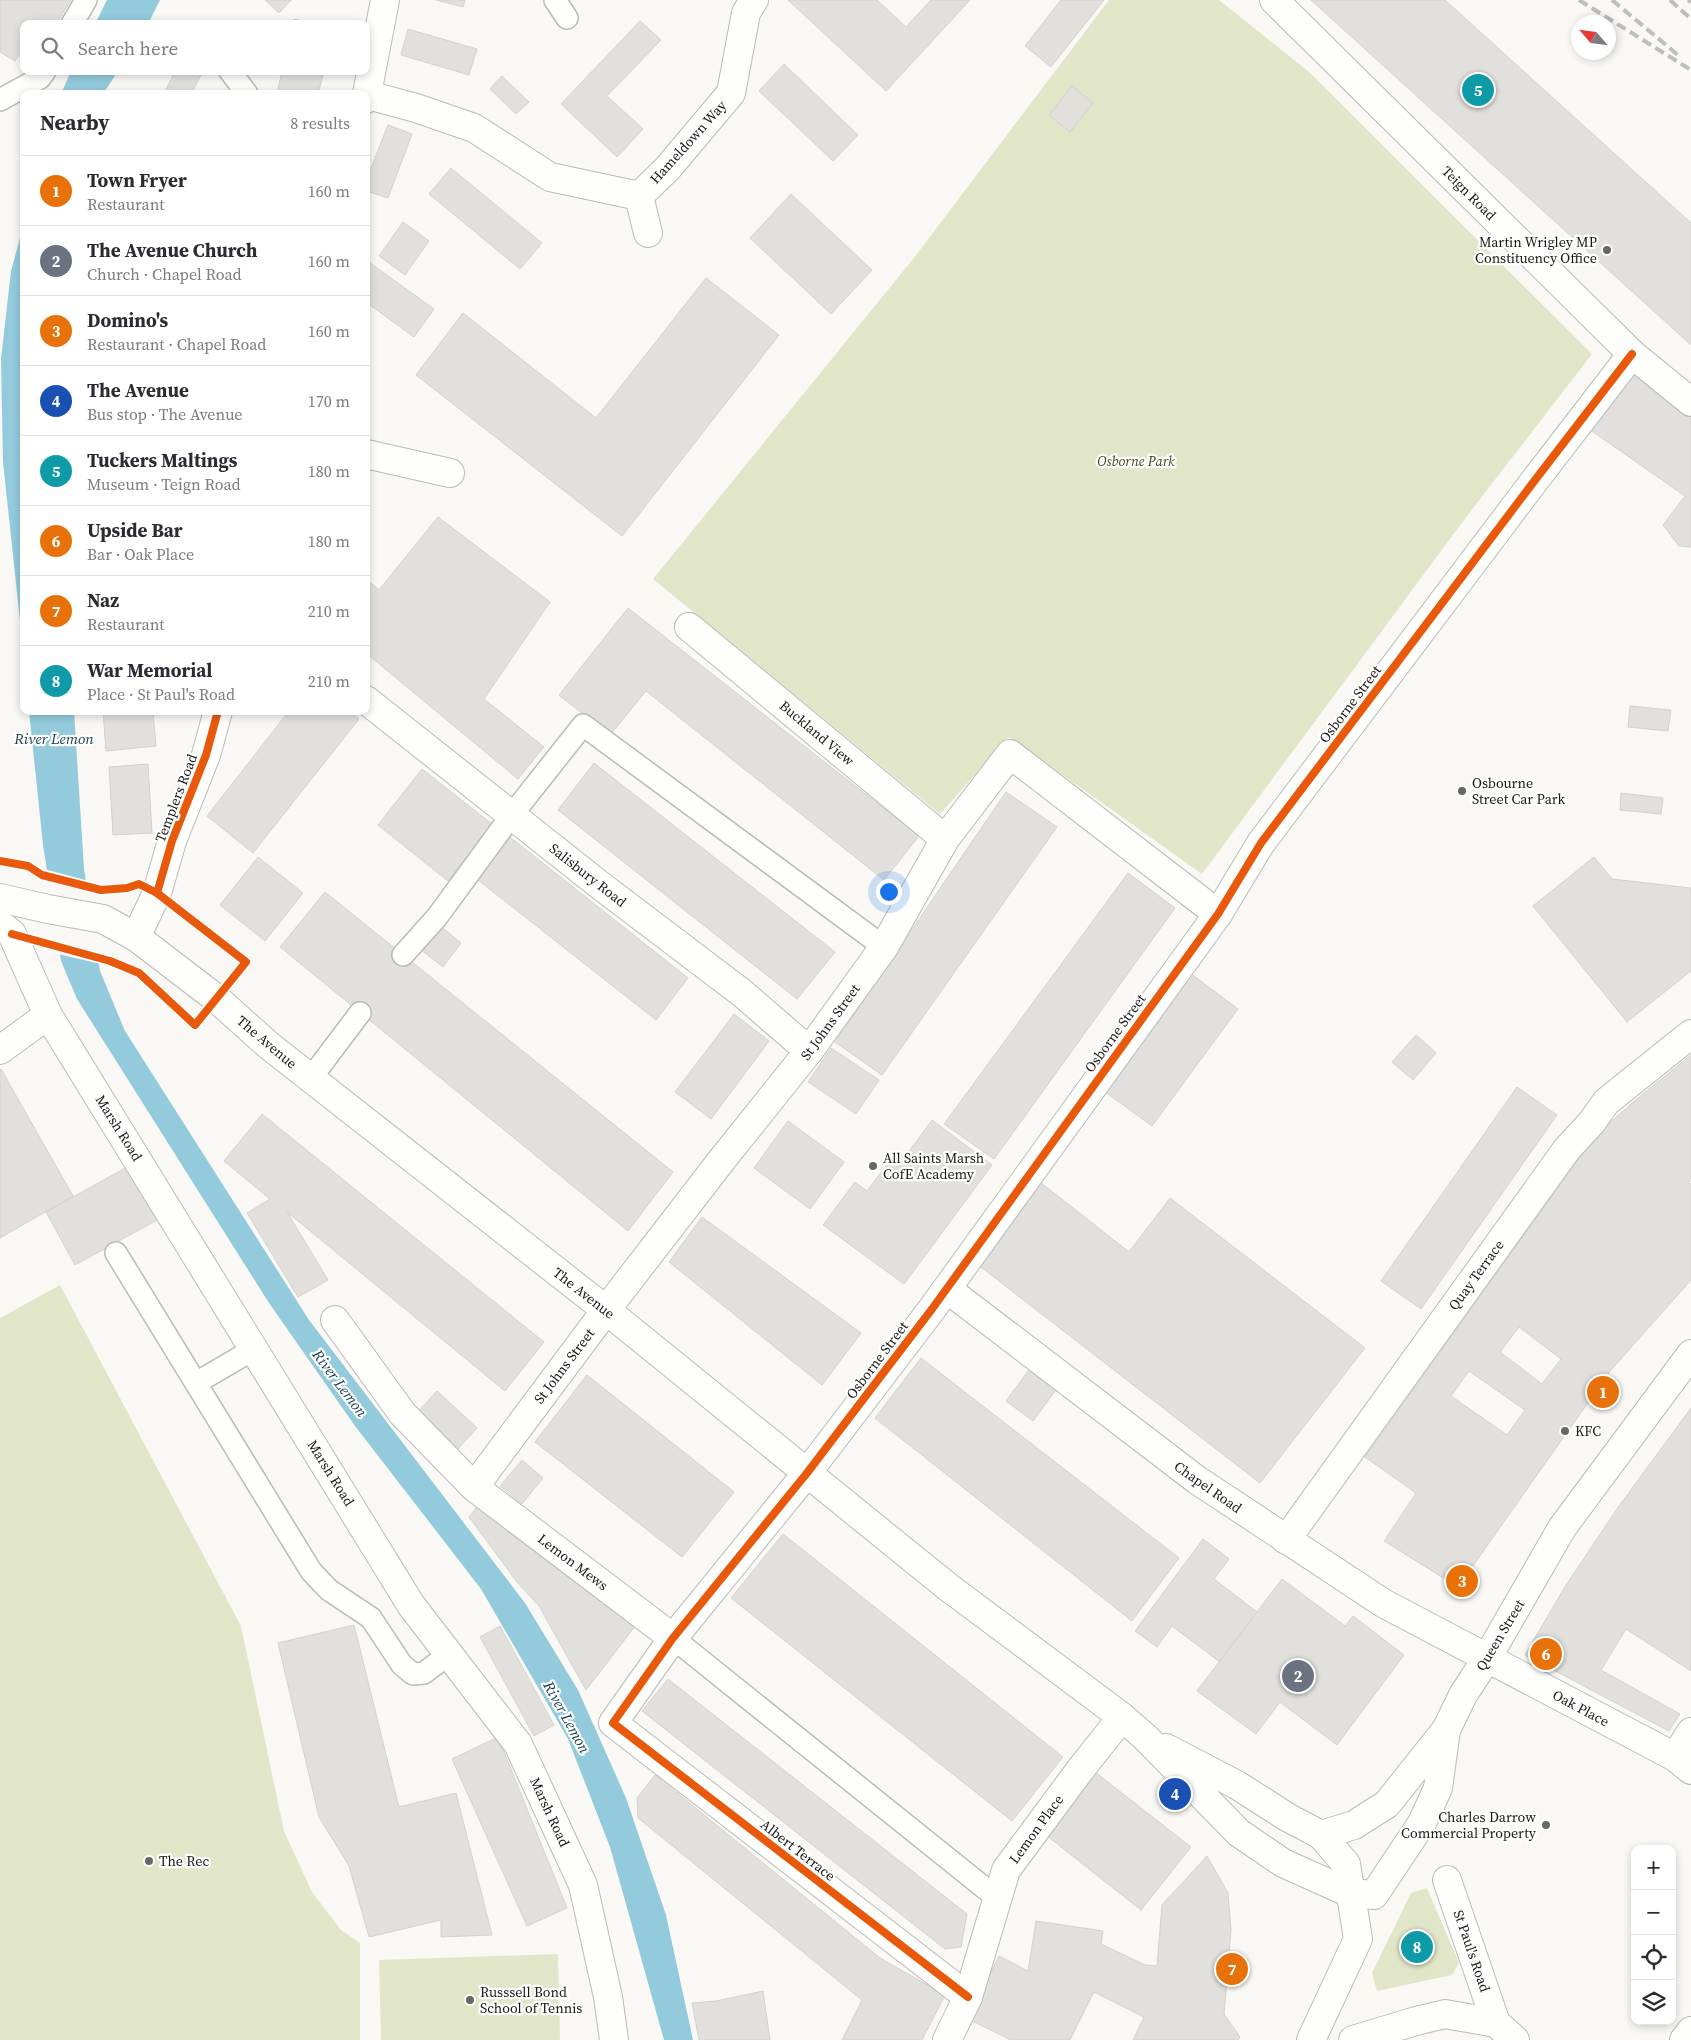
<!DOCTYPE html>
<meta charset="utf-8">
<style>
:root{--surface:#fff;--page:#f7f7f7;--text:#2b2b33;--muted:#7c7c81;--line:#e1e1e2;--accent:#0b8043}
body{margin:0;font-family:"Source Serif 4",serif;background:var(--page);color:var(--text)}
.controls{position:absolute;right:15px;bottom:15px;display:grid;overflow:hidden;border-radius:10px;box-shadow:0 2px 8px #0003}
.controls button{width:45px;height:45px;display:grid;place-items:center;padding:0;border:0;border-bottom:1px solid var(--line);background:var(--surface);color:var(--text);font:25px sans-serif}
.compass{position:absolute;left:1571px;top:15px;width:45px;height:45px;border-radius:50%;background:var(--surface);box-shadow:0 2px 8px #0003;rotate:298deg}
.you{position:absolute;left:888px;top:891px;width:18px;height:18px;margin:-12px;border:4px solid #fff;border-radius:50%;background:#1a73e8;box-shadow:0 0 0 8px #1a73e833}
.badge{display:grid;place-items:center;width:32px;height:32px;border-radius:50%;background:var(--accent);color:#fff;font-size:16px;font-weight:700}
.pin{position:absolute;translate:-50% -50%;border:2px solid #fff;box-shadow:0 1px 5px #0006}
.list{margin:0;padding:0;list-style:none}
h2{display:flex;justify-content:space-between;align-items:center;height:65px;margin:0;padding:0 20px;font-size:21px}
h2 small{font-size:16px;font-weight:400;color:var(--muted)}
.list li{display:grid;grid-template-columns:32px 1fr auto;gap:15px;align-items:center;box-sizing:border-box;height:70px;padding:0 20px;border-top:1px solid var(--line)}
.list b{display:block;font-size:19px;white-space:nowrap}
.list p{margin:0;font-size:16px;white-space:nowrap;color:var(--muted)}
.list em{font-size:16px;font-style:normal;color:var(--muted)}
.icon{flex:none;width:28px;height:28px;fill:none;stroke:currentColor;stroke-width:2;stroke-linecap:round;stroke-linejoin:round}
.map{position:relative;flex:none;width:1691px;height:2040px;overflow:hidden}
.search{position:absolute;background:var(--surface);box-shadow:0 2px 8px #0003;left:20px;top:20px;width:350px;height:55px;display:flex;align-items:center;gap:12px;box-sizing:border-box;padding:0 18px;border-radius:10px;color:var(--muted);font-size:19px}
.panel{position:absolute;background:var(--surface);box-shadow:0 2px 8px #0003;left:20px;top:90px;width:350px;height:625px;border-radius:10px}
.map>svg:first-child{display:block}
.green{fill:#e2e6c9}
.water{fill:#93cbdc}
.pier{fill:#faf8f4}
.building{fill:#e2e0dc;stroke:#d4d2ce;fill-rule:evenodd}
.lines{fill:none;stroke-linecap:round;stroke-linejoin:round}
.lane-casing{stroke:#bcbab6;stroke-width:24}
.street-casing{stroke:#bcbab6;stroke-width:30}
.secondary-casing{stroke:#bcbab6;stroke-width:30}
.lane{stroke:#fefefd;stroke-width:21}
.street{stroke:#fefefd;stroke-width:28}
.secondary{stroke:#fefefd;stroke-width:28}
.rail{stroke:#bebebd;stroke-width:4;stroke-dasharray:10 5;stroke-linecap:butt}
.cycleway-casing{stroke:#fff;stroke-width:11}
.cycleway{stroke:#e8590c;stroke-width:8}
.poi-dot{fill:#696763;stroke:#fff;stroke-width:2}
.labels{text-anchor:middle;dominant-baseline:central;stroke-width:4.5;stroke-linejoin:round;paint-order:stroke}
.street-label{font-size:14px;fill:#1b1915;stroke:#fff}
.poi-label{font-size:14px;fill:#1b1915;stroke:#fff;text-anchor:start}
.park-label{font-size:14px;font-style:italic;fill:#414715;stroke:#fff}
.water-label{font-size:15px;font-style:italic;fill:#143b46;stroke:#fff}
</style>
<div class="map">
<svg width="1691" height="2040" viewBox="0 0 1691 2040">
<rect width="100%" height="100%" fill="#faf8f4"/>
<g class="green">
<path d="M1109,0H1219L1308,71L1592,354L1464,520L1202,874L1009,737L940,814L653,579L913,259Z"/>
<path d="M60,1285L241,1626L284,1831L312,1892L341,1930L360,1943V2040H0V1318Z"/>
<path d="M1427,1888L1459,1963L1452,1975L1377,1991L1372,1973L1411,1893Z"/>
<path d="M558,1954L560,2040H381L379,1960Z"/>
</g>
<g class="water">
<path d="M107,0H160L148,24H95Z"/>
<path d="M71,71H118L103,94H61Z"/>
<path d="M24,223V658L3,462L1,359L11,271Z"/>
<path d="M29,711H74L84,869L100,971L125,1031L309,1320L525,1603L578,1690L626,1798L666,1915L693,2040H664L610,1847L568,1739L481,1589L355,1426L269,1303L77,999L61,961L43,845Z"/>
</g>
<path class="pier" d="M44,869L89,881L101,964L58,954Z"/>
<g class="building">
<path d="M0,0H71L56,24H24V48L15,61L0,52Z"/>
<path d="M265,0H291L279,13Z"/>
<path d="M436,0H465L463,7Z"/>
<path d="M788,0H877L906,27L931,0H970L886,91Z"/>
<path d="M1061,0H1104L1051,67L1025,46Z"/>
<path d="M1311,0H1445L1691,223V345Z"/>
<path d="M294,19L315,24H293Z"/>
<path d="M640,21L661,40L607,96L643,129L617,157L561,104Z"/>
<path d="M408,29L477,49L469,75L401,55Z"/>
<path d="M784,64L858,135L833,161L759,91Z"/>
<path d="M175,71H203L191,94H164Z"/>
<path d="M282,71H324L318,94H277Z"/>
<path d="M502,76L529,102L516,114L490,89Z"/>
<path d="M1072,86L1093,103L1070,132L1049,115Z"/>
<path d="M388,125L412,134L388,198L366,191V181Z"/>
<path d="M451,168L542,243L520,269L429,194Z"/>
<path d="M791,194L872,270L831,314L750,238Z"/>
<path d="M403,222L429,241L405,275L379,256Z"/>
<path d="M366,260L434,309L414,337L366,302Z"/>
<path d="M706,278L779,335L622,536L416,375L463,313L596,418Z"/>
<path d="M1633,365L1691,416V547L1679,546L1663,525L1685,496L1586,427Z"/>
<path d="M438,517L550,602L484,699L544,747L518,779L366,653V579L379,590Z"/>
<path d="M628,608L919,836L884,880L646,691L610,735L559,695Z"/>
<path d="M1630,706L1671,710L1668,731L1628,727Z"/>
<path d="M103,711H153L156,746L106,751Z"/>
<path d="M289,711H349L359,719L253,853L207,816Z"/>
<path d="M594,763L835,952L797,999L558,810Z"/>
<path d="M148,764L152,833L113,835L109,767Z"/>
<path d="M422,769L492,824L448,881L378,825Z"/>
<path d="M1006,792L1057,827L882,1075L835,1042Z"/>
<path d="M1621,793L1663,798L1661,814L1620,810Z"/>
<path d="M506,834L688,978L656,1020L473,876Z"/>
<path d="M258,857L303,893L265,941L220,905Z"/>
<path d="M1594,857L1612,879L1691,888V971L1627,1022L1533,906Z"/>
<path d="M1128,873L1175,908L994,1159L944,1124Z"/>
<path d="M325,892L673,1172L628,1231L280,947Z"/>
<path d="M439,925L461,943L443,967L420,949Z"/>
<path d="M1190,973L1238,1009L1152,1126L1104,1091Z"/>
<path d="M734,1014L769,1041L711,1119L675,1092Z"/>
<path d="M1416,1035L1436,1053L1413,1080L1392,1062Z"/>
<path d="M831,1048L879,1080L856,1114L808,1082Z"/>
<path d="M1691,1055V1177L1689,1182L1691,1184V1280L1611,1370L1458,1587L1384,1541L1416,1493L1365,1457L1595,1136L1638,1098ZM1519,1327L1561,1359L1542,1384L1500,1352ZM1469,1371L1525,1410L1507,1435L1451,1396Z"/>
<path d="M1,1069L73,1196L0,1238V1070Z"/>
<path d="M1517,1087L1557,1115L1421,1309L1381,1281Z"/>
<path d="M262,1114L544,1342L505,1391L287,1212L328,1280L298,1297L247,1213L270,1199L224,1161Z"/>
<path d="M932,1120L992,1165L904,1284L823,1225L855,1182L867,1191L897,1151L905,1157Z"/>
<path d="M788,1121L844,1162L810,1209L754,1168Z"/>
<path d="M129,1166L159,1219L75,1265L46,1212Z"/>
<path d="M1040,1182L1129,1252L1170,1198L1365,1348L1260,1483L977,1264Z"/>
<path d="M702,1217L861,1333L822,1385L669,1262Z"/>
<path d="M921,1358L1179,1558L1132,1621L875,1418Z"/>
<path d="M1031,1367L1058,1387L1033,1421L1006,1401Z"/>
<path d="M587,1375L734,1492L682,1557L535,1442Z"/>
<path d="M437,1391L477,1428L457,1450L417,1413Z"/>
<path d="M1691,1408V1671L1626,1629L1601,1670L1680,1714L1669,1731L1525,1655L1566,1585L1619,1506Z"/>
<path d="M522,1460L543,1478L522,1504L500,1486Z"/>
<path d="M481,1502L636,1625L586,1690L539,1606L517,1582L469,1517Z"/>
<path d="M783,1534L1063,1757L1012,1821L731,1598Z"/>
<path d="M1203,1539L1229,1559L1214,1579L1257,1612L1220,1662L1172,1626L1157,1647L1135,1631Z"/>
<path d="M1282,1579L1345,1626L1353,1616L1404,1655L1337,1745L1280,1702L1256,1734L1197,1691Z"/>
<path d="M354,1625L399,1807L456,1793L492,1935L441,1937V1920L369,1937L349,1866L319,1817L278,1643Z"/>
<path d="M500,1626L554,1725L534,1736L480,1637Z"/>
<path d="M668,1679L967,1914L961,1947L945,1949L642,1711Z"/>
<path d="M498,1737L567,1908L527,1926L452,1759Z"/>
<path d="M1095,1772L1191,1847L1141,1910L1046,1835Z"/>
<path d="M655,1775L880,1958L945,1995L922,2040H842L862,2000L638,1818L637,1798Z"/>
<path d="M1207,1856L1228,1893L1231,1930L1224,2014L1240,2037L1238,2040H1133L1144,2017L1094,1992L1070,2040H1011L968,2019L999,1956L1028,1971L1036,1921L1103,1931L1101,1944L1145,1965L1157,1966L1162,1905Z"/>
<path d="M763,1991L770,2040H699L692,2003L716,2001Z"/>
</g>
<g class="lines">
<g class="lane-casing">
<g id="lane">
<path d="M555,0L567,18"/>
<path d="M72,24L86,0"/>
<path d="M230,71L247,94"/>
<path d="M0,100L40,78L45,71"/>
<path d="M403,955L437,917L511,816L583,725L884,947"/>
<path d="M311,1078L360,1013"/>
<path d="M116,1253L311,1571L329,1590L371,1618L402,1665L413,1674L424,1673L449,1654"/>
<path d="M196,1383L254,1349"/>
<path d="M673,1638L997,1898"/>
</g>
</g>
<g class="street-casing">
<g id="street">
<path d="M1274,0L1632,354L1691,402"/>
<path d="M368,95L416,108L474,128L550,177L639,196L667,169L731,93L746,13L754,0"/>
<path d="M366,99L385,0"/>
<path d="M639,196L648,233"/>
<path d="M366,454L450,473"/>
<path d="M689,627L945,839"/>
<path d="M366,700L601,886L742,993L809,1051"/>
<path d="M0,924L12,934L48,1015L411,1605L518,1744L583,1885L608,1997L614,2040"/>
<path d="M136,937L157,893L172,841L206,755L218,711"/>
<path d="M0,1050L48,1015"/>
<path d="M947,1289L1197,1480L1383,1603L1675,1757L1691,1770"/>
<path d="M335,1320L402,1413L474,1487L673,1638"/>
<path d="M474,1487L606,1310L721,1161L809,1051L884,947L945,839L1010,754L1218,914"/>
<path d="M1286,1540L1567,1149L1592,1122L1606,1102L1691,1034"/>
<path d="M1675,1757L1691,1732"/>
<path d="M1447,1880L1496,2023L1515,2040"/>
<path d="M968,1997L613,1723L673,1638L807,1473L932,1309L1218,914L1261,843L1532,484L1632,354"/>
<path d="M947,2040L968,1997L1006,1870L1080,1770L1122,1717"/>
<path d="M1311,2040L1358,1939L1346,1864L1321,1835"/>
<path d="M1353,2040L1416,2021L1445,2014L1496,2023"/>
<path d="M1684,2040L1691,2031"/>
</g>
</g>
<g class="secondary-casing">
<g id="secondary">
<path d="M0,898L48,909L103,919L136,937L217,999L267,1044L606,1310L948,1587L1122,1717L1145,1737L1239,1833L1283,1863L1350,1893L1374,1895L1422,1823L1438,1788L1446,1730L1463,1695L1487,1658L1562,1528L1691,1354"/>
<path d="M1166,1748L1237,1785L1287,1817L1321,1835L1354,1825L1387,1804L1445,1731"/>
</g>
</g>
<use href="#lane" class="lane"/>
<use href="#street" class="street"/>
<use href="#secondary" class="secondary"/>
<g class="rail">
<path d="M1579,0L1691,70"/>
<path d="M1612,0L1678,55"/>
<path d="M1670,0L1691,19"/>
<path d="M1688,0L1691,2"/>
</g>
<g class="cycleway-casing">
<g id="cycleway">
<path d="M0,861L28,866L42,875L101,890L127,888L139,884L157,893L246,962L195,1025L139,973L110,961L12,934"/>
<path d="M157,893L172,841L206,755L218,711"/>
<path d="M968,1997L613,1723L673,1638L807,1473L932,1309L1218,914L1261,843L1532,484L1632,354"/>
</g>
</g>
<use href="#cycleway" class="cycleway"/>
</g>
<g class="poi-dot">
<circle cx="1607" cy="250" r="5"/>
<circle cx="1462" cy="791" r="5"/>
<circle cx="873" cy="1166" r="5"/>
<circle cx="1565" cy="1431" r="5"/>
<circle cx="1546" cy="1825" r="5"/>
<circle cx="149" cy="1861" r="5"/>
<circle cx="470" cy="2000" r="5"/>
</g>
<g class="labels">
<g class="street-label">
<text transform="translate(688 142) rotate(-48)">Hameldown Way</text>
<text transform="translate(1469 193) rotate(45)">Teign Road</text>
<text transform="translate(1350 704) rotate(-53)">Osborne Street</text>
<text transform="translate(817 733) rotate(40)">Buckland View</text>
<text transform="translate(176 798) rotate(-69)">Templers Road</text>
<text transform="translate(588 875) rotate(38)">Salisbury Road</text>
<text transform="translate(830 1022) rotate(-54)">St Johns Street</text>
<text transform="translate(1115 1033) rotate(-54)">Osborne Street</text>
<text transform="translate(267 1042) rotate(40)">The Avenue</text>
<text transform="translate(119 1128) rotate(58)">Marsh Road</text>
<text transform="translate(1476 1275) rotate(-54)">Quay Terrace</text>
<text transform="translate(584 1293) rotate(38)">The Avenue</text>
<text transform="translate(877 1360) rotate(-53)">Osborne Street</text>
<text transform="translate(564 1366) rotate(-53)">St Johns Street</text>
<text transform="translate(331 1473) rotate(58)">Marsh Road</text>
<text transform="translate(1208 1487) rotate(35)">Chapel Road</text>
<text transform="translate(573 1562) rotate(37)">Lemon Mews</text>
<text transform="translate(1500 1635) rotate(-59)">Queen Street</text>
<text transform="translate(1581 1708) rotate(28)">Oak Place</text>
<text transform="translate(550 1812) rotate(65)">Marsh Road</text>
<text transform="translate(1036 1829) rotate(-54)">Lemon Place</text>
<text transform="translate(798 1850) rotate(38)">Albert Terrace</text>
<text transform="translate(1472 1951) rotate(71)">St Paul's Road</text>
</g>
<g class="poi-label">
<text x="1597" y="242" text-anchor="end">Martin Wrigley MP<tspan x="1597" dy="16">Constituency Office</tspan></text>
<text x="1472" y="783">Osbourne<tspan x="1472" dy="16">Street Car Park</tspan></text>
<text x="883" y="1158">All Saints Marsh<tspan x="883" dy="16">CofE Academy</tspan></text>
<text x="1575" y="1431">KFC</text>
<text x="1536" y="1817" text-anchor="end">Charles Darrow<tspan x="1536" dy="16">Commercial Property</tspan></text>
<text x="159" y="1861">The Rec</text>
<text x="480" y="1992">Russsell Bond<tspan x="480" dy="16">School of Tennis</tspan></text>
</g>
<g class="park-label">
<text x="1136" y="461">Osborne Park</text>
</g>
<g class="water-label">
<text x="54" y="738">River Lemon</text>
<text transform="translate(340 1383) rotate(53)">River Lemon</text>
<text transform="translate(567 1717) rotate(61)">River Lemon</text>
</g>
</g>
</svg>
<div class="controls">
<button>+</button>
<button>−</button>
<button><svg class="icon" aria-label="locate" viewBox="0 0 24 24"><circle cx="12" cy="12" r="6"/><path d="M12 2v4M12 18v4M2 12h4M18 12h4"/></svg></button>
<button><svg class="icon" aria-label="layers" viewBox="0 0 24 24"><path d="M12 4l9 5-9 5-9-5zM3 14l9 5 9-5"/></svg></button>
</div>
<svg class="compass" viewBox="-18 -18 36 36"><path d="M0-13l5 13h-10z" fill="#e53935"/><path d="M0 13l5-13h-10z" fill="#7c7c81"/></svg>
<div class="you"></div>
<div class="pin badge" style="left:1603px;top:1392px;background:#e8710a">1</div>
<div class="pin badge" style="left:1298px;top:1676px;background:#6b7280">2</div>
<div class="pin badge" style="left:1462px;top:1581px;background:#e8710a">3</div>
<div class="pin badge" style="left:1175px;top:1794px;background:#1a4fb4">4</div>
<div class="pin badge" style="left:1478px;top:90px;background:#0f9aa8">5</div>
<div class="pin badge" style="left:1546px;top:1654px;background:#e8710a">6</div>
<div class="pin badge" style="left:1232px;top:1969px;background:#e8710a">7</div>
<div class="pin badge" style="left:1417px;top:1947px;background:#0f9aa8">8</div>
<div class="search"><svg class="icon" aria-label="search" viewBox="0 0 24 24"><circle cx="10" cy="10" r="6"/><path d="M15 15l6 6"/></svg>Search here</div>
<section class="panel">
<h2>Nearby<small>8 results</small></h2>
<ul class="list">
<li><span class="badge" style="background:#e8710a">1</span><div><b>Town Fryer</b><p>Restaurant</p></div><em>160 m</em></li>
<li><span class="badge" style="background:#6b7280">2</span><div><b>The Avenue Church</b><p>Church · Chapel Road</p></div><em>160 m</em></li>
<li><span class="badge" style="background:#e8710a">3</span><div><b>Domino's</b><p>Restaurant · Chapel Road</p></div><em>160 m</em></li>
<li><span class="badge" style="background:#1a4fb4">4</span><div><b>The Avenue</b><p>Bus stop · The Avenue</p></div><em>170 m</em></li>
<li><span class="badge" style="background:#0f9aa8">5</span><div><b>Tuckers Maltings</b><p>Museum · Teign Road</p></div><em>180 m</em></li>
<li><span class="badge" style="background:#e8710a">6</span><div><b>Upside Bar</b><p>Bar · Oak Place</p></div><em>180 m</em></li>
<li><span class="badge" style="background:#e8710a">7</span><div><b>Naz</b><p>Restaurant</p></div><em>210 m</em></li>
<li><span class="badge" style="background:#0f9aa8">8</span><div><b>War Memorial</b><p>Place · St Paul's Road</p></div><em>210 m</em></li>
</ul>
</section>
</div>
